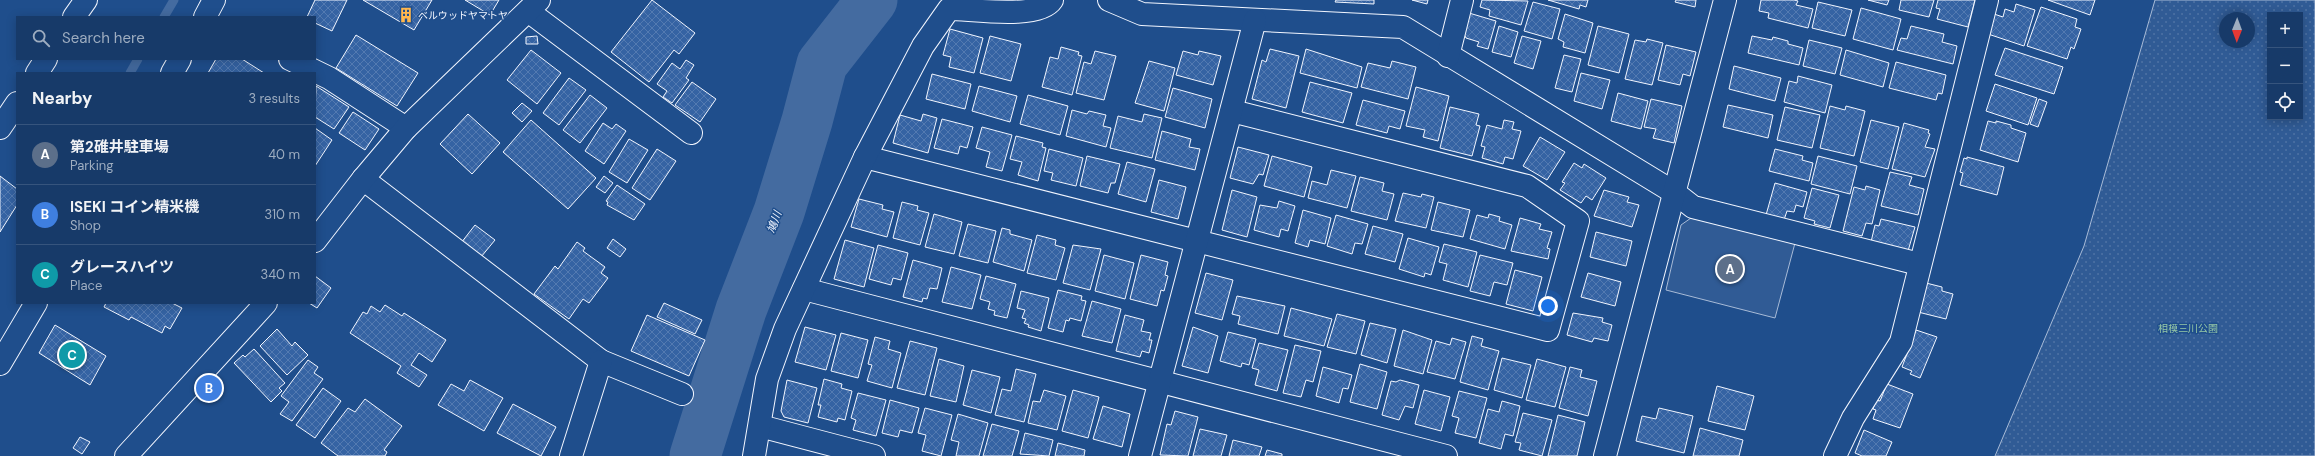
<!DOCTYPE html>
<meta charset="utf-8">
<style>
:root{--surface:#173a69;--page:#20416f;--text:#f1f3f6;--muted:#9eadc0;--line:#36547d;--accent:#ea580c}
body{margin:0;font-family:"DM Sans","Noto Sans JP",sans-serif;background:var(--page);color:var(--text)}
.controls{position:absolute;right:12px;top:12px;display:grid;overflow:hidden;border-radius:0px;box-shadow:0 2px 10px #0003}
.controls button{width:36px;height:36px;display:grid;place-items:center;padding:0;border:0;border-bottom:1px solid var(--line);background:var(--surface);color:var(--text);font:20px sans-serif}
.compass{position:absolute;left:2219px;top:12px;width:36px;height:36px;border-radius:50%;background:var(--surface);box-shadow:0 2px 10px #0003;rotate:181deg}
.you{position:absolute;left:1548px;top:306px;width:14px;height:14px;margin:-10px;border:3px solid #fff;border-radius:50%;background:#1a73e8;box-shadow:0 0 0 6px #1a73e833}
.badge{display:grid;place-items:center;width:26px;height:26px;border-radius:50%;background:var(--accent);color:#fff;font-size:13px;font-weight:700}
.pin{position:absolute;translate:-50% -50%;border:2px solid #fff;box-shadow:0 1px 4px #0006}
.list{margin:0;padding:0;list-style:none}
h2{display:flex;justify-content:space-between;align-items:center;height:52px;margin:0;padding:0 16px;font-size:17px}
h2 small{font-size:13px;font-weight:400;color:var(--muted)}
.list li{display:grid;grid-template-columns:26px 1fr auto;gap:12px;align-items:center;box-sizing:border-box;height:60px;padding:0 16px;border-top:1px solid var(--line)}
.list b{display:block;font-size:15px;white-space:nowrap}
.list p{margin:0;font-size:13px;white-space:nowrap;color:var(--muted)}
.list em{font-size:13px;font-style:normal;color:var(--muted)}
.icon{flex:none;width:22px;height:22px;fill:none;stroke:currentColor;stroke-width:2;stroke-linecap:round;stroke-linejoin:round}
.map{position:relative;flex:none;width:2315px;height:456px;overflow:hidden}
.search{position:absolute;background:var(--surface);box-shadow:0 2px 10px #0003;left:16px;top:16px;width:300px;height:44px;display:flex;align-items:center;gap:10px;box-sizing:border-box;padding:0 14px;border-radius:0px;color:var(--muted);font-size:15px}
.panel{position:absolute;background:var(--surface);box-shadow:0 2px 10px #0003;left:16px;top:72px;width:300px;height:232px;border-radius:0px}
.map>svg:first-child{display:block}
.grass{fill:url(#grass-dots);stroke:#a8bbd7;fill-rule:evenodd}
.built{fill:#305b95;stroke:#a8bbd7}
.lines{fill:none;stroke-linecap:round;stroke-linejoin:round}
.stream{stroke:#446ba0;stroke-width:9}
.river{stroke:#446ba0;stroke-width:51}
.building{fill:url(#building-cross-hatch);stroke:#f2f6ff}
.minor-casing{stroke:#f2f6ff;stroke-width:24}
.major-casing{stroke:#f2f6ff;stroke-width:24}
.minor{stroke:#1f4e8c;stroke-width:22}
.major{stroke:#1f4e8c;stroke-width:22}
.labels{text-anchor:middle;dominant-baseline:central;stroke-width:3;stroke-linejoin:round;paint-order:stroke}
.poi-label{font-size:10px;fill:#f2f6ff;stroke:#1f4e8c;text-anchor:start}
.park-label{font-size:10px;fill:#97c8a6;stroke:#1f4e8c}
.water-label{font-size:11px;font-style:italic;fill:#f2f6ff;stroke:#1f4e8c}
</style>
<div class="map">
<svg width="2315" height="456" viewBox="0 0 2315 456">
<defs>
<pattern id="grass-dots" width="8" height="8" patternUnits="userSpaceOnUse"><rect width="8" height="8" fill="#305b95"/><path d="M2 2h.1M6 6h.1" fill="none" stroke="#4e73a5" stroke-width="1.8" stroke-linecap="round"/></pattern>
<pattern id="building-cross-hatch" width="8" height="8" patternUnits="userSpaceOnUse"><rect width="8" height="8" fill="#3563a3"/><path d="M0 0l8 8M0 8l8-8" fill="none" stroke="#537ab1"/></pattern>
</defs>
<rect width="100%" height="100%" fill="#1f4e8c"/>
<path class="grass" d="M2155,0H2315V456H1995L2084,246ZM2270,15H2300V117H2270ZM2225,18H2249V42H2225Z"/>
<path class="built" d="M1691,218L1795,243L1775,318L1666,290L1681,225Z"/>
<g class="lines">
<g class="stream">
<path d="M164,17L174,0"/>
<path d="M130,73L138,59"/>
</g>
<path class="river" d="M695,456L741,310L779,212L807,121L822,64L872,0"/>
</g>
<g class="building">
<path d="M315,0H347L332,31L315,23V17H307Z"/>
<path d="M363,0H432L414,30Z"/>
<path d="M465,0H499L490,15Z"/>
<path d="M652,0L695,33L679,54L674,50L649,82L611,52Z"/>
<path d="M1336,0H1374V4L1335,2Z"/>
<path d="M1412,0H1428L1427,4Z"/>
<path d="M1482,0L1528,1L1521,25L1489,16L1490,10L1480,7Z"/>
<path d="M1548,0H1588L1586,7L1580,5L1579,9Z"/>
<path d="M1676,0H1696L1695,7L1675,2Z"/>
<path d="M1761,0H1794L1798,1L1796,5L1813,9L1808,28L1768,18L1769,13L1759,11Z"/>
<path d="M1868,0H1889L1887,5Z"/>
<path d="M1901,0H1934L1929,17L1899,10Z"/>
<path d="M1938,0H1975L1968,27L1937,19L1940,9L1936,8Z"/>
<path d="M2048,0H2095L2090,15Z"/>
<path d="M1533,2L1560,9L1552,39L1524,31Z"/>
<path d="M1818,2L1852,10L1845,36L1812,28Z"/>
<path d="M2016,4L2035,10L2024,46L1988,34L1994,14L2003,17L2005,9L2014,12Z"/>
<path d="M2041,7L2077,19L2075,27L2081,29L2074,49L2071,47L2067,59L2027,46Z"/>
<path d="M1861,8L1901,19L1893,50L1853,39Z"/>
<path d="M1469,13L1496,21L1488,49L1477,46L1479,42L1466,38L1464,34Z"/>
<path d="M1565,14L1593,23L1585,53L1563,47L1564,42L1558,39Z"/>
<path d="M1499,26L1518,32L1511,57L1492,52Z"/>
<path d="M1598,26L1629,34L1619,73L1588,65Z"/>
<path d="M1911,26L1944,34L1942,42L1957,46L1953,64L1897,50L1901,38L1907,39Z"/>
<path d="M950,29L983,38L974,73L949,67L951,57L943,55Z"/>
<path d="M356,35L418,73L397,106L336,68Z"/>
<path d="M537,36L538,44H526V37Z"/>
<path d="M990,36L1021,44L1011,81L980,73Z"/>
<path d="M1522,36L1541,41L1533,69L1514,63Z"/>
<path d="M1752,36L1772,40L1773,37L1788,41V44L1803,48L1799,65L1748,53Z"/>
<path d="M1647,39L1663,43L1652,85L1625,79L1635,40L1646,42Z"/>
<path d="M1809,40L1842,48L1835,74L1803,66Z"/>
<path d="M1666,45L1696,52L1690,76L1683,74L1680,85L1658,80Z"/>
<path d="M1061,47L1079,52L1078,55L1082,56L1072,95L1042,87L1050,57L1058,59Z"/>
<path d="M2005,48L2063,67L2054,94L1995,75Z"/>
<path d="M1270,49L1299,56L1286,108L1252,99L1262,60L1266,62Z"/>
<path d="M1306,49L1362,67L1357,88L1300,73Z"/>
<path d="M531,50L561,73L537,104L507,80Z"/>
<path d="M1846,50L1889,63L1883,87L1840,75Z"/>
<path d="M1095,51L1116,56L1104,100L1076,93L1084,62L1091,64Z"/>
<path d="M1183,51L1198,55L1199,51L1221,56L1213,85L1176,75Z"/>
<path d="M1564,55L1581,59L1572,92L1555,88Z"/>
<path d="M216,59H242L264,73H208Z"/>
<path d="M686,60L694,65L686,78L689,80L672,103L663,97L667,91L657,84L672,63L680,69Z"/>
<path d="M1149,61L1175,68L1164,111L1135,103Z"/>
<path d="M1392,61L1416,67L1408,99L1361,87L1368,63L1390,68Z"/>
<path d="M1896,62L1946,75L1942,94L1938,93L1936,100L1889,88Z"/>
<path d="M1734,66L1781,78L1775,101L1729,89Z"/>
<path d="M1581,73L1610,80L1602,109L1574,101Z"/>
<path d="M932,74L971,84L965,109L926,99Z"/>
<path d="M1798,76L1832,85L1825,113L1784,102L1789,81L1797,83Z"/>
<path d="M569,78L586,90L559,125L543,113Z"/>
<path d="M692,82L716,99L700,122L675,105Z"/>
<path d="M1310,82L1352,93L1343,123L1302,112Z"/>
<path d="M1995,84L2037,98L2028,125L1986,111Z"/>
<path d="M316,86L349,107L334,129L315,117Z"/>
<path d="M979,86L1017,96L1010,122L972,111Z"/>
<path d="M1416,87L1449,96L1438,141L1423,137L1425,130L1406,126Z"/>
<path d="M1173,88L1212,99L1205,128L1165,117Z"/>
<path d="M1618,93L1648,101L1641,129L1611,121Z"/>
<path d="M590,95L607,108L580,143L563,130Z"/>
<path d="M1028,95L1068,106L1060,135L1020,124Z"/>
<path d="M1651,99L1682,106L1674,143L1653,138L1656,129L1644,127Z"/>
<path d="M2039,99L2047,102L2038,127L2030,124Z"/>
<path d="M1363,100L1405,111L1400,129L1389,126L1387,133L1356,125Z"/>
<path d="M522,103L532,111L522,122L512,113Z"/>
<path d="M1728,105L1773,115L1768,138L1723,127Z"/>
<path d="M1830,106L1845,110L1846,106L1865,111L1854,156L1820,148Z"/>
<path d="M1450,107L1479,114L1476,125L1480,126L1472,156L1440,148Z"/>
<path d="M1785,107L1820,115L1812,148L1777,140Z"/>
<path d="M1072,110L1087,114L1089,111L1106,115L1103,126L1111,128L1106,147L1066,136Z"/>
<path d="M353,112L379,129L365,150L339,133Z"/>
<path d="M468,114L500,143L472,174L440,144Z"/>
<path d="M923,114L937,118L928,153L893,143L900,115L921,121Z"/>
<path d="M1144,114L1162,118L1152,158L1110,148L1118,116L1142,122Z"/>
<path d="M942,119L973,127L967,148L960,146L958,154L934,148Z"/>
<path d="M531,120L596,178L568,209L503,152Z"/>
<path d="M1504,120L1514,122L1512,129L1521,131L1513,159L1505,157L1503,164L1482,158L1485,147L1481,146L1487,125L1502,129Z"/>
<path d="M1871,120L1899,127L1888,169L1860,162Z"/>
<path d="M1988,121L1996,123V121L2011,125V128L2026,133L2018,162L1980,150Z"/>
<path d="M603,123L612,129L616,124L626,131L604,164L585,151Z"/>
<path d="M1904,123L1929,130L1928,133L1930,134L1925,147L1935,149L1925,177L1892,169Z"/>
<path d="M982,127L1012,135L1002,171L986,167L990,152L976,148Z"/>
<path d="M315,128L332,140L315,166Z"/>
<path d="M1162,131L1191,139L1189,147L1200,149L1195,170L1155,160Z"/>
<path d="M1016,136L1043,143L1042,147L1046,148L1038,181L1018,175L1022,162L1010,159Z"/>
<path d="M1540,137L1565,152L1547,180L1523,166Z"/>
<path d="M629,139L648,150L627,183L609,172Z"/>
<path d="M1238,147L1269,155L1263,175L1259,174L1253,184L1230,178Z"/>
<path d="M657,149L676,161L650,200L632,188Z"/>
<path d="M1049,149L1083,158L1076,186L1051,180L1053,173L1044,171Z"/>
<path d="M1775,149L1803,156L1802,160L1813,163L1809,181L1769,171Z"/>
<path d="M1087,156L1120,164L1115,183H1111L1108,193L1080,186Z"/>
<path d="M1272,156L1312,167L1304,197L1264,186Z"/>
<path d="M1818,156L1857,166L1850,194L1811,184Z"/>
<path d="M1967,157L2004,167L1997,195L1960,185L1963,173L1960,172L1964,158L1967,159Z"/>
<path d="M1127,162L1155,169L1146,202L1118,194Z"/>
<path d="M1574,163L1582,168L1584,164L1606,178L1592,200L1586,196L1581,203L1560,190L1565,183L1562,182Z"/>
<path d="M1331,170L1356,176L1347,208L1308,198L1312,181L1327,185Z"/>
<path d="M1890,172L1912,177L1909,185L1924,189L1918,215L1881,206Z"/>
<path d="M0,176L17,189V205L0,232Z"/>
<path d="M604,176L613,183L605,193L596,187Z"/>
<path d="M1360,177L1384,183L1382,191L1394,194L1387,220L1351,211Z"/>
<path d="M1159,180L1186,187L1178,219L1151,212Z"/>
<path d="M1775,183L1807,192L1803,207L1796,205L1794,212L1787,211L1784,220L1766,215Z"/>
<path d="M617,185L645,204L634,220L607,205L608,202L606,201Z"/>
<path d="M1866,186L1880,190L1872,224L1866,223L1862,236L1843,231L1854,187L1865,190Z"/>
<path d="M1812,188L1839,195L1830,228L1814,224L1815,221L1804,218Z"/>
<path d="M1232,190L1257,197L1247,237L1222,230Z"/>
<path d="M1604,190L1629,197L1627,202L1639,205L1632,227L1594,216Z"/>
<path d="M1403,193L1421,197L1422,194L1434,197L1426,228L1395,221Z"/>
<path d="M859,199L883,205L882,209L894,212L887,237L851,227Z"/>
<path d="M1279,201L1295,206L1288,231L1281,229L1279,237L1254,230L1260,205L1277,208Z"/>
<path d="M902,202L918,206L917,210L929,213L920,245L893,238Z"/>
<path d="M1438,202L1470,210L1463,237L1431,230Z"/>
<path d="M1303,210L1331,218L1325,244L1310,240L1308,247L1295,243Z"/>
<path d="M934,214L962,222L954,254L925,247Z"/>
<path d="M1489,214L1500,217L1499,221L1512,225L1505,249L1470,239L1477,215L1488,218Z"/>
<path d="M1336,215L1368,224L1362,244L1355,243L1352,254L1327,246Z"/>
<path d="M1520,218L1541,224L1539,229L1552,232L1547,248L1550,249L1548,259L1511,251Z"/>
<path d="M1881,219L1915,227L1908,251L1871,242L1875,225L1879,226Z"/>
<path d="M968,224L996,231L988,263L959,256Z"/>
<path d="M475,225L495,240L481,257L461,243Z"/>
<path d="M1373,226L1403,234L1395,262L1365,254Z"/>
<path d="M1002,228L1010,230V234L1032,240L1024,271L993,262Z"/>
<path d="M1596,232L1632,241L1626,266L1590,257Z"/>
<path d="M1037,235L1056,240L1055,245L1065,248L1056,280L1027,273Z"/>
<path d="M1408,238L1439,247L1431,275L1425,273L1424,277L1399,269Z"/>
<path d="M613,239L626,249L620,257L607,248Z"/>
<path d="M845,240L874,248L864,287L834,279Z"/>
<path d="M577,242L585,248L583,251L605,267L601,273L608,278L589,303L583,299L569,319L534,294L555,266L558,269Z"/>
<path d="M1444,244L1477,252L1468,287L1443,280L1447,264L1439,262Z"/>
<path d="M878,245L908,253L901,280L893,278L891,285L869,279Z"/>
<path d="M1073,245L1101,249L1090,290L1063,283Z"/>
<path d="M1104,255L1134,263L1125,299L1095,291Z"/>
<path d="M1141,255L1168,262L1165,275L1168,276L1164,291L1161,290L1157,306L1130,299Z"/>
<path d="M1480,255L1513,263L1507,285L1494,282L1490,296L1470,291Z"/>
<path d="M913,260L942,268L937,289L930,288L927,299L923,298L922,302L903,297Z"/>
<path d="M951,267L981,275L972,309L942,302Z"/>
<path d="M1515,270L1542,277L1533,311L1506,304Z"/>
<path d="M1206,273L1233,280L1222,320L1195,313Z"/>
<path d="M1588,273L1621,282L1615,306L1581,297Z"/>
<path d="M315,276L331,288L317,308L309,303H315Z"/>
<path d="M986,276L1016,284L1007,318L994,315L995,311L988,309L990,302L980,299Z"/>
<path d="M1926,283L1942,287V291L1953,294L1946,319L1918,312Z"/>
<path d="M1058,290L1082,296L1081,300L1086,301L1081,321L1070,318L1069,321L1066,320L1063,332L1048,328Z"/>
<path d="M1021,291L1049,298L1041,331L1028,327L1029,325L1024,323L1026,319L1022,318L1025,310L1017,308Z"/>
<path d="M1237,296L1285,306L1278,334L1238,324L1240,316L1232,314Z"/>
<path d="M1092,301L1121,309L1112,343L1082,336Z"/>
<path d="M106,303H172L182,308L170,329L165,326L162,333L131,317L129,320L104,307Z"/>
<path d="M664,303L702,320L695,334L657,317Z"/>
<path d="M385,305L402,316L404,313L446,340L432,362L419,353L411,365L427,375L419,387L397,373L401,366L350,333L363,312L367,314L371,306L380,312Z"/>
<path d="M1291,308L1332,319L1324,346L1284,336Z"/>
<path d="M1573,313L1603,318L1602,322L1612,325L1608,341L1594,338L1592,342L1567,335Z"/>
<path d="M1337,314L1365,321L1356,354L1327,347Z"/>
<path d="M647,315L705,340L689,376L631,351Z"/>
<path d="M1125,315L1144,320L1141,331L1151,333L1149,340H1152L1149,353L1142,351L1140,357L1116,351Z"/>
<path d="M1370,323L1396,329L1387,363L1361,355Z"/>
<path d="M55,325L106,356L90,385L39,353Z"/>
<path d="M805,327L836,335L826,370L795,362Z"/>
<path d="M1193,327L1218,336L1208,373L1182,366Z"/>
<path d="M277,329L292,346L295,342L308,355L287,375L260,346Z"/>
<path d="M1403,330L1432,340L1423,374L1394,366Z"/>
<path d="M1916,330L1937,337L1920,378L1910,374L1912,371L1902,367Z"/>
<path d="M1228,332L1256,339L1249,365L1242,363L1241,367L1220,361Z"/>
<path d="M841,333L868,340L858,378L831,371Z"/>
<path d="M1472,336L1483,339L1481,346L1499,351L1488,390L1460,382Z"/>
<path d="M875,337L890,341L888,349L901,353L892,388L867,381L872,365L868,364Z"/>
<path d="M1452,338L1466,342L1455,379L1427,372L1436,341L1450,345Z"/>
<path d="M910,341L937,348L925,395L897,388Z"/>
<path d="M1259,343L1288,350L1277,391L1255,385L1259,370L1252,368Z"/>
<path d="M1295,345L1321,351L1313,382L1306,380L1301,397L1283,393Z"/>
<path d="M254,349L285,383L279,388L282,391L271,402L234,363L243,355L245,357Z"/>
<path d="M1502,358L1531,365L1522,398L1494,390Z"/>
<path d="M939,359L964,366L956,402L930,396Z"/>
<path d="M1537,359L1566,367L1555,407L1526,400Z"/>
<path d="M308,360L318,367L314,373L323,379L292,421L280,414L289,402L281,396Z"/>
<path d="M1360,364L1387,372L1377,409L1350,402Z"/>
<path d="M1323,367L1352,375L1348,389L1343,388L1339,403L1316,396Z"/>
<path d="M1570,367L1582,370L1580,377L1597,381L1588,416L1559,408Z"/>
<path d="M1016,369L1036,374L1024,422L995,415L1002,389L1011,391Z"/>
<path d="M972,370L1000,377L991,413L963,405Z"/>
<path d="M824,379L842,384L841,388L852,391L845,420L838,418L837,422L818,417L821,405H818Z"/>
<path d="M470,380L503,398L484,431L438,405L451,384L464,391Z"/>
<path d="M787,380L817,388L808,423L784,417L781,411Z"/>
<path d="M1400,380L1419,385L1413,408L1405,406L1399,420L1382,415L1391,381L1396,382Z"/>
<path d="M210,383L214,387L208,393L203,389Z"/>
<path d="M1887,384L1913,394L1900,428L1873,419L1876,410L1873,409L1876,400L1880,401Z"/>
<path d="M1717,386L1754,396L1745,430L1708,421Z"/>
<path d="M323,388L341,401L315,438L296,425Z"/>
<path d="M1044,390L1066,396L1057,430L1028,423L1033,401L1040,402Z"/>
<path d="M1073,390L1099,397L1088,438L1062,431Z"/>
<path d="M1424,390L1450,397L1441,431L1415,424Z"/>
<path d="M1459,391L1487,398L1476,438L1455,433L1459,418L1452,416Z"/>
<path d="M858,393L886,400L876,436L853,430L856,420L851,418Z"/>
<path d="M365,399L402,426L384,450L387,452L385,456H338L321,443L348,408L355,412Z"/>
<path d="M890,400L919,408L912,433L900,430L898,437L882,433Z"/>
<path d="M1502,401L1520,406L1513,436L1505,434L1501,449L1479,443L1488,409L1499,412Z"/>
<path d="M513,404L556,427L541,456L497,433Z"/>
<path d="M1103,406L1130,414L1122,447L1093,439Z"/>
<path d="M925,408L952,415L941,456L922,451L926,435L918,433Z"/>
<path d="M1659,408L1693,416L1684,453L1636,441L1642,416L1656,419Z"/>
<path d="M1175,411L1198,417L1188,456L1160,455L1167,424L1171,425Z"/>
<path d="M1523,413L1552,420L1542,456L1519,450L1521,443L1515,442Z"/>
<path d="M958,414L988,423L979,456H956L959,442L951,440Z"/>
<path d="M1558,415L1585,422L1577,456H1548Z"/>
<path d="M992,424L1019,431L1012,456H983Z"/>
<path d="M1700,428L1743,440L1739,456H1693Z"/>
<path d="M1200,429L1227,435L1221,456H1193Z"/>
<path d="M1864,430L1892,442L1886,456H1862L1855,453Z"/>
<path d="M1025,433L1053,440L1049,456L1020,454Z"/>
<path d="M80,437L90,442L82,454L73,448Z"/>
<path d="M1233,440L1262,447L1259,456H1229Z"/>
<path d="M1058,443L1085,450L1084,456H1055Z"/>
<path d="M1267,450L1282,454V456H1265Z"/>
</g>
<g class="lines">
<g class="minor-casing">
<g id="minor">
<path d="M1109,0L1142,14L1403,27L1675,193L1693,207L1919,264"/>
<path d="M528,11L691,133"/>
<path d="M74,17L86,0"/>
<path d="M1448,56L1462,0"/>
<path d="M290,59L329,78L406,128"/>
<path d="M37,73L46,59"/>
<path d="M0,128L17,103"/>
<path d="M865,157L1548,330L1578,221L1527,186L1232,111"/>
<path d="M363,179L601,361L682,394"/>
<path d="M315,241L363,179L406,128L539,0"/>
<path d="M804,289L1446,456"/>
<path d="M760,426L874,456"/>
<path d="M126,456L266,303"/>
<path d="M571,456L601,361"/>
<path d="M754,456L767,379L785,329L865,157L923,46L949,9C971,9 1039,20 1052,0"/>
<path d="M1140,456L1255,20"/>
<path d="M1605,456L1725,0"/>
<path d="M1835,456L1853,418L1901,342L1987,0"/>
</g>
</g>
<g class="major-casing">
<g id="major">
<path d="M205,17L214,0"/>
<path d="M172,73L180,59"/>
<path d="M0,364L36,303"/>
</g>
</g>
<use href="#minor" class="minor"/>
<use href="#major" class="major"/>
</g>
<defs>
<g id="building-bare" transform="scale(1.2)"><path d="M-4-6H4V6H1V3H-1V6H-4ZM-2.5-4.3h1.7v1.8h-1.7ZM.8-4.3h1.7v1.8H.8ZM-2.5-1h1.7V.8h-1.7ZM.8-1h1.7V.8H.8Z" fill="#ffb74d" stroke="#1f4e8c" stroke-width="2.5" paint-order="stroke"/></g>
</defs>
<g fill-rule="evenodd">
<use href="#building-bare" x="406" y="15"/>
</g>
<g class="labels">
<g class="poi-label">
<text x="418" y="15">ベルウッドヤマトヤ</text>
</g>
<g class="park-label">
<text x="2188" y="328">相模三川公園</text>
</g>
<g class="water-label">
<text transform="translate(774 222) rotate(-70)">鳩川</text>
</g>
</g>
</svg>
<div class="controls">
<button>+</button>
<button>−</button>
<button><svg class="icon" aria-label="locate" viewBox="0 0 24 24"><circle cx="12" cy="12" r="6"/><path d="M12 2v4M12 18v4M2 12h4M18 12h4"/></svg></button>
</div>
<svg class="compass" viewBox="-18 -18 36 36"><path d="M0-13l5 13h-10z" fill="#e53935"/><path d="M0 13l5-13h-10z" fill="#9eadc0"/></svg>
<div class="you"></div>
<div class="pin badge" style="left:1730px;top:269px;background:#5c6f8a">A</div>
<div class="pin badge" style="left:209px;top:388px;background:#3f7fe0">B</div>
<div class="pin badge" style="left:72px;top:355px;background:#0f9aa8">C</div>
<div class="search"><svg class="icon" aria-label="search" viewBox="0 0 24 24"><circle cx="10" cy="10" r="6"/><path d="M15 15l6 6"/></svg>Search here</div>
<section class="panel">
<h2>Nearby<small>3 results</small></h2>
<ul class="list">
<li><span class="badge" style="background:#5c6f8a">A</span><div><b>第2碓井駐車場</b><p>Parking</p></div><em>40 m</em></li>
<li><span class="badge" style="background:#3f7fe0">B</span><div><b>ISEKI コイン精米機</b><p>Shop</p></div><em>310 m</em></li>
<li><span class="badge" style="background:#0f9aa8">C</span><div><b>グレースハイツ</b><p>Place</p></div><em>340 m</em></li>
</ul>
</section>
</div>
